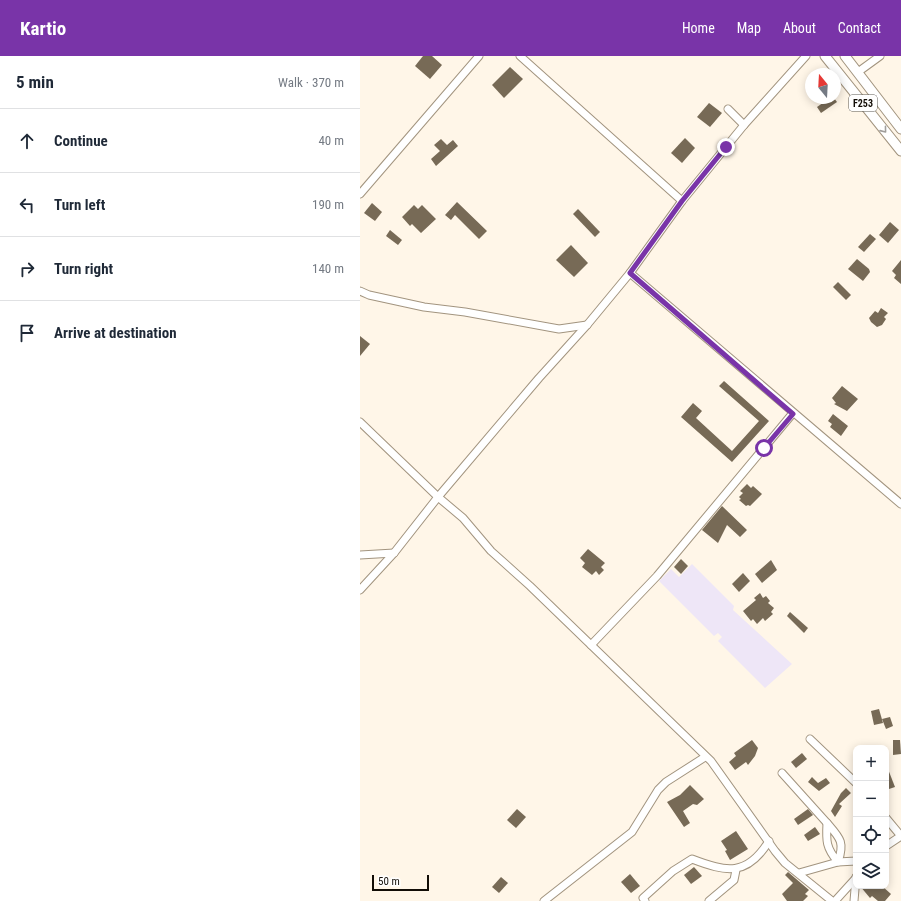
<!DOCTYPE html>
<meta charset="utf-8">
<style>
:root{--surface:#fff;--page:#f6f6f7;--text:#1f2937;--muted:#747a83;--line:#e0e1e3;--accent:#7934a8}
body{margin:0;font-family:"Roboto Condensed",sans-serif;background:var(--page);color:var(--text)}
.controls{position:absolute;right:12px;bottom:12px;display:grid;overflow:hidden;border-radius:8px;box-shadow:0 2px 10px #0003}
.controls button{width:36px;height:36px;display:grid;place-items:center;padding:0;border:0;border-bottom:1px solid var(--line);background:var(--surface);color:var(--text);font:20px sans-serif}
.compass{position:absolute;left:445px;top:12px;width:36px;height:36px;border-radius:50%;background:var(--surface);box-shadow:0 2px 10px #0003;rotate:342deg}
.scale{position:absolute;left:12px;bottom:10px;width:57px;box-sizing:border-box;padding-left:4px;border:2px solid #120d06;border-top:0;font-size:11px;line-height:14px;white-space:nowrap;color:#120d06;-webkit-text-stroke:3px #fff;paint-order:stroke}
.stop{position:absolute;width:12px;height:12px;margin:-9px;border:3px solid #7934a8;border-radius:50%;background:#fff}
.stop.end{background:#7934a8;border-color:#fff;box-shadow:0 1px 4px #0008}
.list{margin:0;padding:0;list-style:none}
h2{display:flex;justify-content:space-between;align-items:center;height:52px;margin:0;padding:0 16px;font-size:17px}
h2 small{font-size:13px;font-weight:400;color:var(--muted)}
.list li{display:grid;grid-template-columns:26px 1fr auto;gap:12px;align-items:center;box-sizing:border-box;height:64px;padding:0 16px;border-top:1px solid var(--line)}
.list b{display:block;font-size:15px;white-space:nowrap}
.list em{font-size:13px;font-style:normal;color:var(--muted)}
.icon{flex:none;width:22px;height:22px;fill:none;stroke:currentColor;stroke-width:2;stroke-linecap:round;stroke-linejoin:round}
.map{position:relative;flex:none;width:541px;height:845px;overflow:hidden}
header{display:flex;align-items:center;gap:24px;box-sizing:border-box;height:56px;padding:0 20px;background:var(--accent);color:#fff}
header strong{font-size:19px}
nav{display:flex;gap:22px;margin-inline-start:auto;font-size:14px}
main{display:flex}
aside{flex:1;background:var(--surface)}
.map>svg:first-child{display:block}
.green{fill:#eee6f7}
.building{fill:#776a56}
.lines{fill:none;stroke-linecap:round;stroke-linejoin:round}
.minor-casing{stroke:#a2947f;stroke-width:9}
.major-casing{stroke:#a2947f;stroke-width:11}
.minor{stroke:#fff;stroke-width:7}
.major{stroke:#fff;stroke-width:9}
.oneway{stroke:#a09e9b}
.route{stroke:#7934a8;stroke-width:5}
.labels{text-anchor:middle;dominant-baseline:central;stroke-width:4;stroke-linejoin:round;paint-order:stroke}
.shield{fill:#fff;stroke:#595651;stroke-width:1}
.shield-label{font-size:10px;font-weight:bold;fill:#120d06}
</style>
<header>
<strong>Kartio</strong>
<nav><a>Home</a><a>Map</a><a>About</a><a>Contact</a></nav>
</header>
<main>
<aside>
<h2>5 min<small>Walk · 370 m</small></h2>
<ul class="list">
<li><svg class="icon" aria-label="ahead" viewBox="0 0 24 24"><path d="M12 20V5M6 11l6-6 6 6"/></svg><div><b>Continue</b></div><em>40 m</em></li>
<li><svg class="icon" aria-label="left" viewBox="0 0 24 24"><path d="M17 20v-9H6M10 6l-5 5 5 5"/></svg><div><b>Turn left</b></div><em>190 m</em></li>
<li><svg class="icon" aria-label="right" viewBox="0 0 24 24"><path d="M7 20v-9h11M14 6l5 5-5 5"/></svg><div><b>Turn right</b></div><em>140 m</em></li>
<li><svg class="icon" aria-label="arrive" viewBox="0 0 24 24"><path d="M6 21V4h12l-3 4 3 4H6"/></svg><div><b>Arrive at destination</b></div></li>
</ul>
</aside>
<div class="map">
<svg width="541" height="845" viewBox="0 0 541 845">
<rect width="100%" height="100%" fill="#fff6e8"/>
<path class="green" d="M332,508L374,550L373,554L432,608L405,632L358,585L362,581L358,577L354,580L299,525L311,513L319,521Z"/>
<g class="building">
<path d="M63,0H72L82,9L70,23L55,10Z"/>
<path d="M150,11L163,23L144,42L132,29Z"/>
<path d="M470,42H474L477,46L461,57L457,51Z"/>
<path d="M349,47L362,57L350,71L337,61Z"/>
<path d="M325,82L335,92L322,107L311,97Z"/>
<path d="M81,83L87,89L93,84L98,90L76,110L71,103L80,95L74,89Z"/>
<path d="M97,146L127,175L119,183L95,159L91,164L85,159Z"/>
<path d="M12,147L22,156L15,165L4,157Z"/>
<path d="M54,149L58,153L62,149L76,163L61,177L52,168L50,170L42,161Z"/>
<path d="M218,153L240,176L235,181L213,158Z"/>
<path d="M530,166L539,174L528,187L519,179Z"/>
<path d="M30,174L42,184L38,189L26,180Z"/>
<path d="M510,178L516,183L504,196L498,191Z"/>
<path d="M211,189L228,207L214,221L196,204Z"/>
<path d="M497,203L509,213L510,216L503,225L488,213Z"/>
<path d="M541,204V228L534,222L536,219L532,215Z"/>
<path d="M478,226L491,239L486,244L473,231Z"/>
<path d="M521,252L528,257L524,261L526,263L522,269L517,271L511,266L509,262L515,255L518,257Z"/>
<path d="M0,280L10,288L0,300Z"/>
<path d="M364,325L409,365L372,406L321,361L333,347L342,355L336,362L372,395L399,365L359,330Z"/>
<path d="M482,330L498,343L487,355L474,348L476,347L472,342Z"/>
<path d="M473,358L488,370L481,380L470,371L472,368L468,365Z"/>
<path d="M387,428L391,432L393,430L402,438L390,450L388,449L386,450L379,444L381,443L379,441L383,437L380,435Z"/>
<path d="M362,450L387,474L380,481L367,469L358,487L342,474Z"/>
<path d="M228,493L245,507L241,511L244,514L239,519L236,515L232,519L222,511L225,507L220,502Z"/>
<path d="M321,503L328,510L321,518L314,511Z"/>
<path d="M411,504L417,514L402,527L395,518Z"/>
<path d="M383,517L390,525L379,536L372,528Z"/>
<path d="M400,537L403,542L406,540L410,545L408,547L414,552L411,556L413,558L405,565L403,562L397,568L393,563L391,565L383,555L396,544L394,542Z"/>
<path d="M430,556L448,572L444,577L427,560Z"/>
<path d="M519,653L523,667L514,669L511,655Z"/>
<path d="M530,661L533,670L526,673L522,663Z"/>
<path d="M392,684L398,692L395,700L388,709L386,706L375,714L369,706L376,700L374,697Z"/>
<path d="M533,684H540L541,698L533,699Z"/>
<path d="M442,697L447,703L436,712L431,706Z"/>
<path d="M526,708L535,731L526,734Z"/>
<path d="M452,721L458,727L466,722L470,727L459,735L448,726Z"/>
<path d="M330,729L344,743L337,749L333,748L323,755L330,767L324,771L307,746L320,739Z"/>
<path d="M486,732L491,737L479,748L482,750L475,761L471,755L481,737Z"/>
<path d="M157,753L166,761L156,772L147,764Z"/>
<path d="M448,753L453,759L438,769L434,763Z"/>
<path d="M455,771L460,778L448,785L444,779Z"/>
<path d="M376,775L388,793L370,804L365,795L367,794L361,785Z"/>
<path d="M334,811L342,820L331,828L324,819Z"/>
<path d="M428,816L449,834L445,838L448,840L443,845H427L422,838L433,827L425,819Z"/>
<path d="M270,818L280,830L271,837L261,826Z"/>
<path d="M141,821L148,827L139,837L132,831Z"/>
<path d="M500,830H522L531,838L525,845H518L512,840L510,842Z"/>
</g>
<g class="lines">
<g class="minor-casing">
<g id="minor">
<path d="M160,0L322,145"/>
<path d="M498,16L520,0"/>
<path d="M368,53L384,69"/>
<path d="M0,138L119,0"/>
<path d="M270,217L541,448"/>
<path d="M0,235L9,239L64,251L105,256L199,273L227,269"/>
<path d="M0,366L78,441L103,462L131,495L170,530L351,705L415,795L425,807L472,845"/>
<path d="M0,499L34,497"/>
<path d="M0,534L34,497L78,441L179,322L227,269L270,217L322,145L384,69L446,0"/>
<path d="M231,589L297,520L433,357"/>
<path d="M450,683L496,727"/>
<path d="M422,717L467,767"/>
<path d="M526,762L541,780"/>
<path d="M467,767C480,782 485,786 478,806C466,792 466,785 467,767Z"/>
<path d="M526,790L541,780"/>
<path d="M439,817L478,806L496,805"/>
<path d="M184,845L272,776L298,734L306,726L345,701"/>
<path d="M285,845L283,842L313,815L332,803C366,816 387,821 409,785"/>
<path d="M349,845L374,824L376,814"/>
<path d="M475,845L495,823"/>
<path d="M494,845L496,821"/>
</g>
</g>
<g class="major-casing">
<g id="major">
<path d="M465,0L541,95"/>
<path d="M485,0L541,73"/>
</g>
</g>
<use href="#minor" class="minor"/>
<use href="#major" class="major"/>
</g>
<defs><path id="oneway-chevron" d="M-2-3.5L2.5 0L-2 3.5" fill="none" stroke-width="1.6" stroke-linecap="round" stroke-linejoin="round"/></defs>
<use class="oneway" href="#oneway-chevron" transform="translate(524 74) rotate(51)"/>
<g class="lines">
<path class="route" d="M366,91L322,145L270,217L433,358L404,392"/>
</g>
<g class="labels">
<rect class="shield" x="489" y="39" width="28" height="16" rx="3"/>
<g class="shield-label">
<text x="503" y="47">F253</text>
</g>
</g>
</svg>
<div class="controls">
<button>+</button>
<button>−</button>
<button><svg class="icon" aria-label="locate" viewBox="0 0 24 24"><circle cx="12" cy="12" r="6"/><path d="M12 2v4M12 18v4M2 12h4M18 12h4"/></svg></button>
<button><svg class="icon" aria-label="layers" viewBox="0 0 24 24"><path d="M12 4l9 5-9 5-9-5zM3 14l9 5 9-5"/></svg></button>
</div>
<svg class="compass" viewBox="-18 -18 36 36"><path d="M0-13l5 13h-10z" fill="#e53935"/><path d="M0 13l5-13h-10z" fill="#747a83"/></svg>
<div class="scale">50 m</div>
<div class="stop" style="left:404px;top:392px"></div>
<div class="stop end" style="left:366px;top:91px"></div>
</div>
</main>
